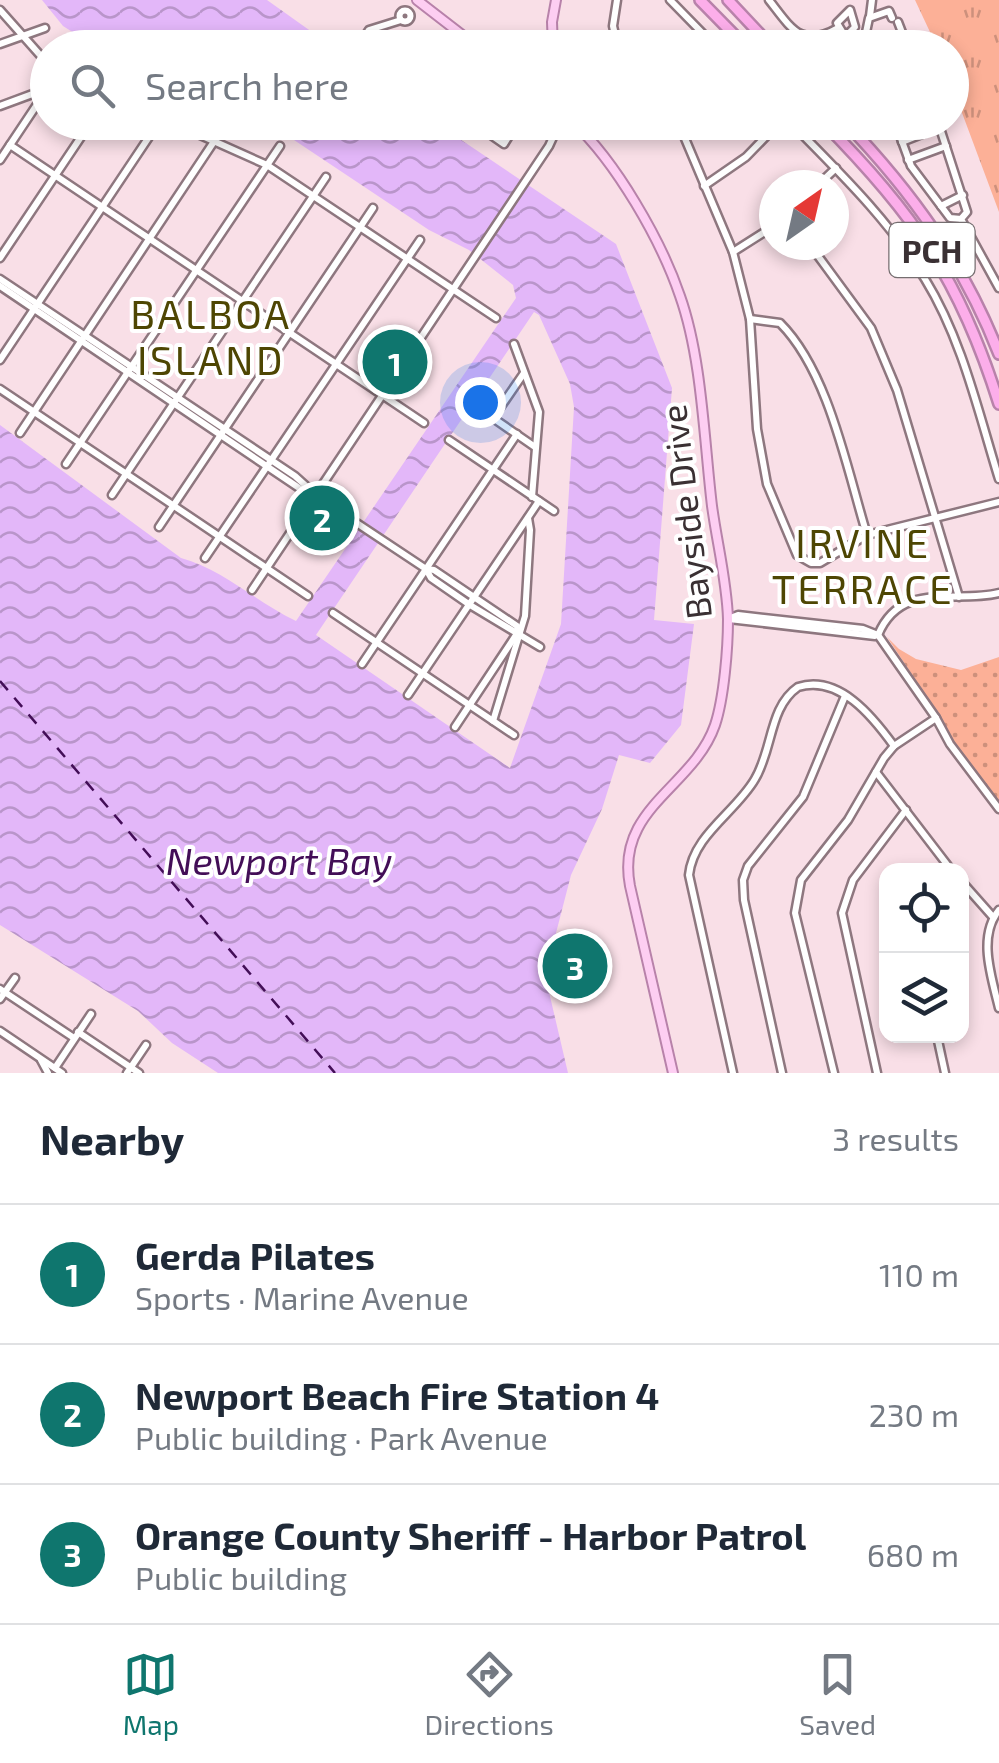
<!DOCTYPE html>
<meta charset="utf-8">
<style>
:root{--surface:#fff;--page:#f6f6f7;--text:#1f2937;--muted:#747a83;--line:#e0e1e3;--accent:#0f766e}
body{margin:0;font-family:"Exo 2",sans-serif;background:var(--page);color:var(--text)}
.controls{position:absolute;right:30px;bottom:30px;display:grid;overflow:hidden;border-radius:20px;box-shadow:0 5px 15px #0003}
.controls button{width:90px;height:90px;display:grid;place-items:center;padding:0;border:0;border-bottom:2px solid var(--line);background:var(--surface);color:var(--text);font:50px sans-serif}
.compass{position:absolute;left:759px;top:170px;width:90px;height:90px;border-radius:50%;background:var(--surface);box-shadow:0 5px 15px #0003;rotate:34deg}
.you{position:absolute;left:480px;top:402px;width:35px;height:35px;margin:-25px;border:8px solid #fff;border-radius:50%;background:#1a73e8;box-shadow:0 0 0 15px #1a73e833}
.badge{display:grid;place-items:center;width:65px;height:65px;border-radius:50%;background:var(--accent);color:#fff;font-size:32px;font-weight:700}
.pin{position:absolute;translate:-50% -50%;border:5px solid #fff;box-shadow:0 2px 10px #0006}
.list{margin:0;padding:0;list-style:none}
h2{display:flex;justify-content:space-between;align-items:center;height:130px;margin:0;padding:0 40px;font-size:42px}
h2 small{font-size:32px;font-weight:400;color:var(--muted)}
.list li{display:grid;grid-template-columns:65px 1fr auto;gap:30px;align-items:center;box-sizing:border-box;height:140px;padding:0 40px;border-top:2px solid var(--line)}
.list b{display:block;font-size:38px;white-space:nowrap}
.list p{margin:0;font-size:32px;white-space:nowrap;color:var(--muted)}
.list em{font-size:32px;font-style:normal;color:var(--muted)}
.icon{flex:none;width:55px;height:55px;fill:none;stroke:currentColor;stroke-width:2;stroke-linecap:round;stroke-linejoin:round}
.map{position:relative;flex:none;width:999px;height:1073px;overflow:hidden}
.search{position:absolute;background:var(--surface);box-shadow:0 5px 15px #0003;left:30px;right:30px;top:30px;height:110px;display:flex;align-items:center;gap:25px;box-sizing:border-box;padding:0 35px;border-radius:55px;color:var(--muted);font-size:38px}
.sheet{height:550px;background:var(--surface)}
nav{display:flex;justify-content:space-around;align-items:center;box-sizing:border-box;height:140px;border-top:2px solid var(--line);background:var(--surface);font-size:28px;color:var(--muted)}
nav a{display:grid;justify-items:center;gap:5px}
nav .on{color:var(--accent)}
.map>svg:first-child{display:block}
.grass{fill:url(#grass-tufts)}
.park{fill:url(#park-dots)}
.water{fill:url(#water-waves);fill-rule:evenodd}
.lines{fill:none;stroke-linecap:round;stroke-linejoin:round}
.ferry{stroke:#430e57;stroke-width:2.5;stroke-dasharray:12 10;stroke-linecap:butt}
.minor-casing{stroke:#8e777f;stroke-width:11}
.major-casing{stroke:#b882aa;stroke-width:12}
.highway-casing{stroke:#b882aa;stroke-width:14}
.minor{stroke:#fff;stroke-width:6}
.major{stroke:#fdcef2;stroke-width:8}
.highway{stroke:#fcaeea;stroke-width:9}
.labels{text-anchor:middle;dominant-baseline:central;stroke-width:8;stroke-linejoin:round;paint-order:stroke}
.shield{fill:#fff;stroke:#756e70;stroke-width:2.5}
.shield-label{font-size:32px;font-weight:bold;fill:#3a3033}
.street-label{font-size:35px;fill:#3a3033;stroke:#fff}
.water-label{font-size:38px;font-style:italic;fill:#430e57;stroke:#fff}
.quarter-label{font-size:40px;letter-spacing:2.5px;fill:#4e4603;stroke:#fff}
</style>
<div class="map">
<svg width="999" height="1073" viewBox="0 0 999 1073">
<defs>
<pattern id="grass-tufts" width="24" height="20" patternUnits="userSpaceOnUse" patternTransform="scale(2.5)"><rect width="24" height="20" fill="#fcb097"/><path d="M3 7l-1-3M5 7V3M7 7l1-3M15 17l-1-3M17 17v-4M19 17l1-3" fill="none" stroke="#cd907c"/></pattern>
<pattern id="park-dots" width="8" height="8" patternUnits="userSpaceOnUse" patternTransform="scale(2.5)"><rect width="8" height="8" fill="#fcb097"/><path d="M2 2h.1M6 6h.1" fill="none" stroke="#cd907c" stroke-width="1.8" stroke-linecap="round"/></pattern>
<pattern id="water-waves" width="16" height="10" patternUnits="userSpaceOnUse" patternTransform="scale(2.5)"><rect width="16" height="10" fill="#e3b7f9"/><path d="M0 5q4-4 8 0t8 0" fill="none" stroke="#b995ca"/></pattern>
</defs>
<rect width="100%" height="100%" fill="#f9dfe7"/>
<path class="grass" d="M915,0H999V212L952,86V48L937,47Z"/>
<path class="park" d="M887,637L899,649L916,659L961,670L999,657V802L952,743L938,714Z"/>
<g class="water">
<path d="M42,0H267L333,47H96L63,26Z"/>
<path d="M255,123H436L616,244L672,388L654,620L694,624L681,725L650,763L619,755L602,809L571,875L548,964L565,970L564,974L547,969L545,975L568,1073H218L172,1043L138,1011L0,925V425L181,558C224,570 256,602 296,621L516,298L513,285L469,250L429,230L291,138ZM534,312L539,315L570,384L574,407L561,624L510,768L316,635Z"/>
</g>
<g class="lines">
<path class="ferry" d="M0,681L335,1073"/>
<g class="minor-casing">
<g id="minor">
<path d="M617,0L613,26L618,48"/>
<path d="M670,0L717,48"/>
<path d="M769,0C791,28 801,49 838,28"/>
<path d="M0,10L48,64"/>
<path d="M850,10L855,27L849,33H843L837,23Z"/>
<circle cx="405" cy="16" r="5.5"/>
<path d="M870,16L872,0"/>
<path d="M898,22L908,48"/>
<path d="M864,42L869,18L889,11L892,18"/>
<path d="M0,44L45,28"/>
<path d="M363,48L359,45L369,30L401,20"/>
<path d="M419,48L439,44L444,48"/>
<path d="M898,48L907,44"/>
<path d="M0,106L46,89"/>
<path d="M171,122L267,165L496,318"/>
<path d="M480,122L481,128L504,144L512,131L510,122"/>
<path d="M678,122L733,252L750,319L757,429L767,484L797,555L811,563H820L867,535L999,502"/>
<path d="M790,122C839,172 888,219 925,279C962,339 978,411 999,479"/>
<path d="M895,122L911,166L950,218L961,219"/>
<path d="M938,122L967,212L961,219L999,288"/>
<path d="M902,142L940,127"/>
<path d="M10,145L424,423"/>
<path d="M0,160L48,88"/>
<path d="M908,160L946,146"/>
<path d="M818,185L836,168"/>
<path d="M704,186L746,157L780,122"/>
<path d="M941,206L963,195"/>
<path d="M810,245L871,328L897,390L959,597"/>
<path d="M733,252L774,226"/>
<path d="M0,258L91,122"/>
<path d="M0,279L295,476L316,495"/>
<path d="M0,286L308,494L316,496L426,569L431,578L470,605L540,647"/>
<path d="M750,319L780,323C829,372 847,470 867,535"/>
<path d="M514,344L539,412L532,497"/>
<path d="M0,360L159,122"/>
<path d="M524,373L493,418L535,447"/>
<path d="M0,389L308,596"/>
<path d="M20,433L227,122"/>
<path d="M449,440L554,511"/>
<path d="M66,464L280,146"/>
<path d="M112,495L326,177"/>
<path d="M159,527L373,208"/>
<path d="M205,558L420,240"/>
<path d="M426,569L434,570L517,626L518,632"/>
<path d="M252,590L549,146L560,122"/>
<path d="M333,613L514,735"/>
<path d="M728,619L738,615L863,629L878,635L936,718L950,744L999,809"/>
<path d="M729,619L875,636"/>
<path d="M878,635C901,580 955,604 999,593"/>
<path d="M362,664L517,434"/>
<path d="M408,695L539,501"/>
<path d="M493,721L525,616L530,530L528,518"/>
<path d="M455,727L518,632"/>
<path d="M876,772L952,871"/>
<path d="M962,882L993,917"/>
<path d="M999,910C977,937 992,978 999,1008"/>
<path d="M0,989L74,1038"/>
<path d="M0,999L15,978"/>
<path d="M0,1031L62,1073"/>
<path d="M78,1032L139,1073"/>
<path d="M937,1036L945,1073"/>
<path d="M41,1060L48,1073"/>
<path d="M55,1068L91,1014"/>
<path d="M127,1073L146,1045"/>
<path d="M733,1073L689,875C693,835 736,812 755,779C773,749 769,707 798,687C839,674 873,717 894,746"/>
<path d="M782,1073L744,900L743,880L748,866L803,797L845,696"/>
<path d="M834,1073L795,913L801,880L848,820L884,758L894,746L936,718"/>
<path d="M877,1073L842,913L853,880L906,810"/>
</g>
</g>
<g class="major-casing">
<g id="major">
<path d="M417,0L479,48"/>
<path d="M553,48L552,22L556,0"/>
<path d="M573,122C616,162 661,240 680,296C702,358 704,440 712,506C717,543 727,582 728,619C728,648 724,698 715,725C693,788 615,808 630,886L673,1073"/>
</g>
</g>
<g class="highway-casing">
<g id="highway">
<path d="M700,0L747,48"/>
<path d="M728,0L773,48"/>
<path d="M823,122C914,214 960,279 999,404"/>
<path d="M845,122C912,192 964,264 999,354"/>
</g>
</g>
<use href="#minor" class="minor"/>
<use href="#major" class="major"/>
<use href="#highway" class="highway"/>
</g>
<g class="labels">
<rect class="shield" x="889.5" y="223" width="85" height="54" rx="8"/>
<g class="shield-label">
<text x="932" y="250">PCH</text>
</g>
<g class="street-label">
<text transform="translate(685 512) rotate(-97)">Bayside Drive</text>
</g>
<g class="water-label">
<text x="279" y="860">Newport Bay</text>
</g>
<g class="quarter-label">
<text x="211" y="313">BALBOA<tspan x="211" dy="46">ISLAND</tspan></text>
<text x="863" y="542">IRVINE<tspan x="863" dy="46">TERRACE</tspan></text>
</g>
</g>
</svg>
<div class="controls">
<button><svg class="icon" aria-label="locate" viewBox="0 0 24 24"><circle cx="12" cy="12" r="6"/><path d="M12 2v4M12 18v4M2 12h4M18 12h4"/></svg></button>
<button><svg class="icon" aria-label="layers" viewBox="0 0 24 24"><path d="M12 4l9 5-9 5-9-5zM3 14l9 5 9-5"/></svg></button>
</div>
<svg class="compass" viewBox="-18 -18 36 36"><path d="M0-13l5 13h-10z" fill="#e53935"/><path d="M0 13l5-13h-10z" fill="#747a83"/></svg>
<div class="you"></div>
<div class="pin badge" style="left:395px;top:362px">1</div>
<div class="pin badge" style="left:322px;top:518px">2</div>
<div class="pin badge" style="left:575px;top:966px">3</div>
<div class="search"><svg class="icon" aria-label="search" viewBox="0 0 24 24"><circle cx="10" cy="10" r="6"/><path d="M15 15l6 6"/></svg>Search here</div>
</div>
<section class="sheet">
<h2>Nearby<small>3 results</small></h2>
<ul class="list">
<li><span class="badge">1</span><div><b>Gerda Pilates</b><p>Sports · Marine Avenue</p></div><em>110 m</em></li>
<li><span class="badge">2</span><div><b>Newport Beach Fire Station 4</b><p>Public building · Park Avenue</p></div><em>230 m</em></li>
<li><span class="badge">3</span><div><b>Orange County Sheriff - Harbor Patrol</b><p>Public building</p></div><em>680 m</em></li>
</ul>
</section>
<nav>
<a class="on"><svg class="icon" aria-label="map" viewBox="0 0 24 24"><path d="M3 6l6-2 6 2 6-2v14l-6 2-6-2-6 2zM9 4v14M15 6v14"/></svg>Map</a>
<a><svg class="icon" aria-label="directions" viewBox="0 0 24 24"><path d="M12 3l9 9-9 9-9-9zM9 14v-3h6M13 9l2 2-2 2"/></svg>Directions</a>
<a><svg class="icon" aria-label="saved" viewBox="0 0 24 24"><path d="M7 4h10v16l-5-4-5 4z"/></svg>Saved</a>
</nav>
